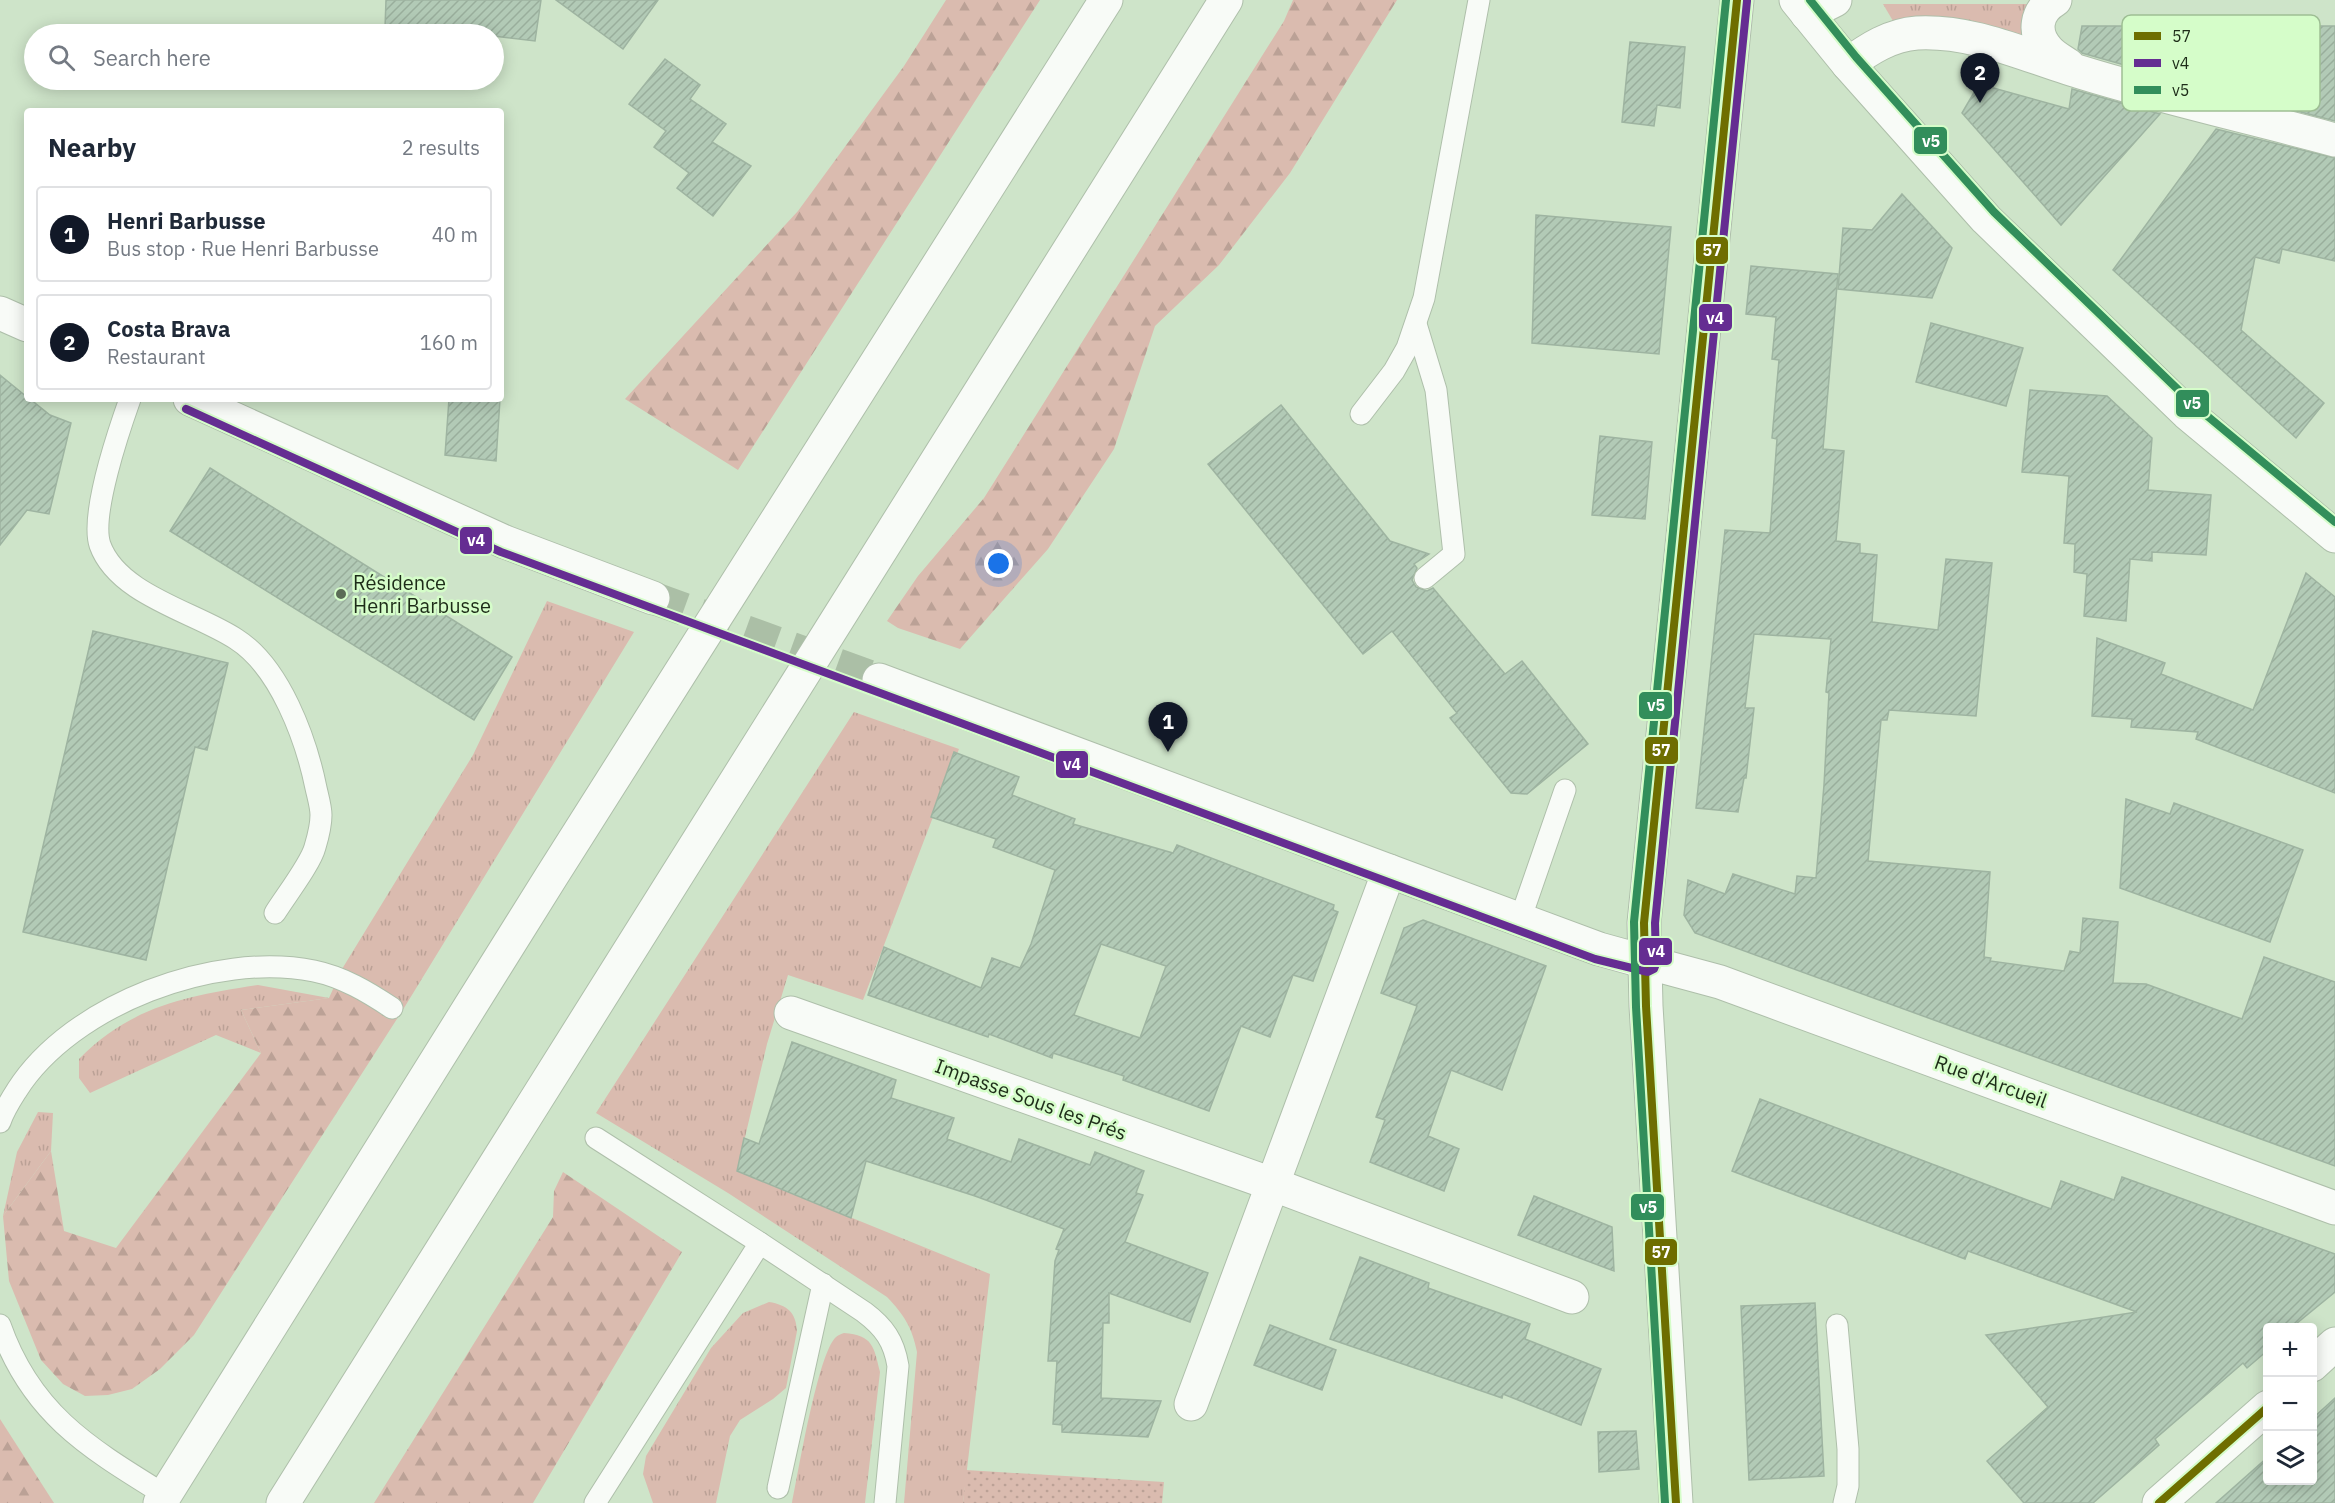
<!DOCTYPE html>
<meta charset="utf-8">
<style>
:root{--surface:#fff;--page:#f6f6f7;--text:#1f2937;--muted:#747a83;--line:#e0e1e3;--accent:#111827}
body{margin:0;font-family:"IBM Plex Sans",sans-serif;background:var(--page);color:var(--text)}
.controls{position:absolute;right:18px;bottom:18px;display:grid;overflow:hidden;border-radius:6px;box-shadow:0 3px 15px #0003}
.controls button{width:54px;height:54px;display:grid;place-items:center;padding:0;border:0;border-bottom:2px solid var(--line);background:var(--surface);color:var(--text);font:30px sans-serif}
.you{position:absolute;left:999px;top:564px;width:21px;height:21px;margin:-15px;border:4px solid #fff;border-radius:50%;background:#1a73e8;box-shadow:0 0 0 9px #1a73e833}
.badge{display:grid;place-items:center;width:39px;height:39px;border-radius:50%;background:var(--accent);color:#fff;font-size:20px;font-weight:700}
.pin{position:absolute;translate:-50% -50px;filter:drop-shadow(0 2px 3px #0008)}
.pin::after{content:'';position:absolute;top:32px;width:21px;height:18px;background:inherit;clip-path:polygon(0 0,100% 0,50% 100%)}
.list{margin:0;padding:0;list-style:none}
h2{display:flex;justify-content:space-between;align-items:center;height:78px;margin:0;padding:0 24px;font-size:26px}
h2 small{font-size:20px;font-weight:400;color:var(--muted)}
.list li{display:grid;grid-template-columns:39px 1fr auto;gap:18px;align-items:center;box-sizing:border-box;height:96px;margin:0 12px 12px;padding:0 12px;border:2px solid var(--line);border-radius:6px}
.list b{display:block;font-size:22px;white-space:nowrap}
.list p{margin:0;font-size:20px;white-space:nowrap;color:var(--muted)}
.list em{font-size:20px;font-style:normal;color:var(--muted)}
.icon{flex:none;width:33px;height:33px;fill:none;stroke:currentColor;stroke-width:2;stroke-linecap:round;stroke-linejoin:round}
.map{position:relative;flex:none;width:2335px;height:1503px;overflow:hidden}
.search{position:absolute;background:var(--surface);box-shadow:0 3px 15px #0003;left:24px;top:24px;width:480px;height:66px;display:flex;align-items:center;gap:15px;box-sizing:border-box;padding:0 21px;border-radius:33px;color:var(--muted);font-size:22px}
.panel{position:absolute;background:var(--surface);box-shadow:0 3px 15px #0003;left:24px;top:108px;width:480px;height:294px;border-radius:6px}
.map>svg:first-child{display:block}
.grass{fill:url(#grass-tufts)}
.forest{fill:url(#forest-firs)}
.garden{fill:url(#garden-dots)}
.building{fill:url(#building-hatch);stroke:#9eb4a1;stroke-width:1.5;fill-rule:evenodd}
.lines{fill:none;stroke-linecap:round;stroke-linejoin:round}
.secondary-tunnel{stroke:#abbfa6;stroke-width:33;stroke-dasharray:33 16;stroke-linecap:butt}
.lane-casing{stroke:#aebfaa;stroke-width:23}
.street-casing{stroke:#aebfaa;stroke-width:35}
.secondary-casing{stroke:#aebfaa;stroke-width:35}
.highway-casing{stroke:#aebfaa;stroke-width:35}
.lane{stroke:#f8fbf7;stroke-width:21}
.street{stroke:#f8fbf7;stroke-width:33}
.secondary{stroke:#f8fbf7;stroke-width:33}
.highway{stroke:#f8fbf7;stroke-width:33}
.bus-1-casing{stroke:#d5fdc9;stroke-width:12}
.bus-2-casing{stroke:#d5fdc9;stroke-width:12}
.bus-3-casing{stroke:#d5fdc9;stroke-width:12}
.bus-1{stroke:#6e6e00;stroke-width:8}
.bus-2{stroke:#652d92;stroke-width:8}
.bus-3{stroke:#328e5b;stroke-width:8}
.poi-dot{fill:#5b6c56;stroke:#d5fdc9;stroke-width:2}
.labels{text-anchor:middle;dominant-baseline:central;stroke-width:5;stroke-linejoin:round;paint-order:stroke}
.poi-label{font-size:20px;fill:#1d2c18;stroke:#d5fdc9;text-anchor:start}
.street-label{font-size:20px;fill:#1d2c18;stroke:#d5fdc9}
.key{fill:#d5fdc9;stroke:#9ebe94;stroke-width:1.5}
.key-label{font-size:16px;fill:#1d2c18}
.line-badge{stroke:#d5fdc9;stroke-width:2}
.badge-label{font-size:16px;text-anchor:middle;font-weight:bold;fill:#fff}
</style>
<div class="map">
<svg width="2335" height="1503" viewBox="0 0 2335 1503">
<defs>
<pattern id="grass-tufts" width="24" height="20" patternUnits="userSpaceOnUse" patternTransform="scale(1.5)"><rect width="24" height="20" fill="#dabbaf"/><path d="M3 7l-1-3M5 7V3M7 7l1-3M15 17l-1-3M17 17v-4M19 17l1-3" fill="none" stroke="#bba196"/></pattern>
<pattern id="forest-firs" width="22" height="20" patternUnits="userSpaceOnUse" patternTransform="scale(1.5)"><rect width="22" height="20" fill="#dabbaf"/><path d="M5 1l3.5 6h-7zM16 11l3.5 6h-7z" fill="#bba196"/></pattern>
<pattern id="garden-dots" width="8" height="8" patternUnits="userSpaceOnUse" patternTransform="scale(1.5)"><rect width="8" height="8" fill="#dabbaf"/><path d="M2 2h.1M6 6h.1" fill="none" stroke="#bba196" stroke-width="1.8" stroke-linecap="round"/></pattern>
<pattern id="building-hatch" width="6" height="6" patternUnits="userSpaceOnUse" patternTransform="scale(1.5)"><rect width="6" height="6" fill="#b2cab6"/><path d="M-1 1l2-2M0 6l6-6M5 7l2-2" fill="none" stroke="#99ae9c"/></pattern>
</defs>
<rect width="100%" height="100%" fill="#cee4c9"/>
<g class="grass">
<path d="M1883,4H2030L2025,40L1893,21Z"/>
<path d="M547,601L634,632L404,1008L342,969L473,755Z"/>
<path d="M854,712L959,749L863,1000L788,975L767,1044L737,1171L990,1274L963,1503H904L917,1352C912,1327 904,1315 887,1297L728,1193L596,1113Z"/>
<path d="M258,985L329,998L241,1010L261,1053L216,1035L90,1093L79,1078V1059C131,1006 187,996 258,985Z"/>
<path d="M38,1112L53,1113L51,1151L3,1216L17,1152Z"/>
<path d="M769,1302C787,1305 796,1312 797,1331L786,1388L773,1399L740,1420L730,1436L716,1503H653L643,1474L646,1456L711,1348L743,1313Z"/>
<path d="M844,1333C873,1335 874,1347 880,1372L865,1503H792C798,1474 818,1353 836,1337C838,1335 841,1334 844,1333Z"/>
</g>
<g class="forest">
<path d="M946,0H1040L738,470L625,399L798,211L904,66Z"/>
<path d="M1293,0H1397L1290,173L1219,265L1155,326L1114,449L1048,549L960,649L898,628L887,621L918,576L984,498L1284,21Z"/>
<path d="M342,969L404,1008L194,1335L160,1369L132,1389L108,1395L85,1396L63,1384L41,1360L9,1281L3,1216L51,1151L64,1231L116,1248L261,1053L241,1010L329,998Z"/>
<path d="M563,1172L682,1252L533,1503H374L553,1217L554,1191Z"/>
<path d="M0,1419L54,1503H0Z"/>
</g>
<path class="garden" d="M966,1470L1164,1482L1162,1503H963Z"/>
<g class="building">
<path d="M386,0H541L535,41L494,36V34L385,28Z"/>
<path d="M556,0H658L623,49Z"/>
<path d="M2082,26H2335V121L2240,96L2263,65L2229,37L2188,83L2082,53L2078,49Z"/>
<path d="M1630,42L1685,47L1680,108L1657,105L1654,126L1622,122Z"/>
<path d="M665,59L700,85L690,99L726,124L712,142L751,166L713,216L677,188L689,173L654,147L666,131L629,104Z"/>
<path d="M1979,84L2069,109L2072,89L2160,114L2061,225L1962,113Z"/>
<path d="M2216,129L2335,158V261L2282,249L2279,263L2255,257L2241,330L2324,403L2296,438L2113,270Z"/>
<path d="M1902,194L1952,248L1932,298L1838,289L1843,228L1872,230Z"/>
<path d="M1536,215L1671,227L1659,354L1532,343Z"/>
<path d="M1751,266L1838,274L1823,449L1844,451L1836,541L1860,544V553L1877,555L1872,622L1938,630L1946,559L1992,563L1976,716L1889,710L1887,720H1881L1868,861L1990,872L1984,957L1991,958L1990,961L2064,971L2070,951L2080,953L2083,918L2118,922L2113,983L2146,984L2242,1019L2264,957L2335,982V1166L1695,933L1684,915L1688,880L1725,894L1733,874L1795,894L1797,876L1816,878L1824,785L1829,693L1826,692L1831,639L1754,634L1745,708H1754L1746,778H1744L1738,812L1696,808L1725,530L1770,533L1777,439L1772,438L1779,360L1772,359L1776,317L1746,314Z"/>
<path d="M1931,323L2023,348L2006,406L1916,382Z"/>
<path d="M0,375L27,397V399H30L50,415L71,423L49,514L27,510L0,545Z"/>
<path d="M2030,390L2107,396L2152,438L2148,490L2211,495L2206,555L2152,552V561L2130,559L2126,621L2084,616L2087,574L2074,572L2075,544L2064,543L2069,476L2022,472Z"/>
<path d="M449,399H500L496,461L445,455Z"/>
<path d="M1281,405L1390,541L1429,554L1414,564L1417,568L1412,580L1416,587L1427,591L1433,588L1505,674L1522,661L1588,744L1527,794L1511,793L1450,718L1457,713L1392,631L1363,654L1208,464Z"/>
<path d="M1600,436L1652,442L1645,519L1592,515Z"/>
<path d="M210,468L512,657L474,720L170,531Z"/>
<path d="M2306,573L2335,597V793L2196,739L2198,732L2131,727L2132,719L2092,716L2097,638L2165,663L2161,674L2253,710Z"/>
<path d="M93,631L228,663L207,750L195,747L146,960L23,932Z"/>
<path d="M954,752L1019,777L1012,795L1075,819L1073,824L1173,853L1177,845L1334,905L1333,910L1338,912L1313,981L1293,975L1270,1037L1241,1026L1209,1111L1123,1080L1124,1076L1053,1053L1052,1058L989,1034L988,1037L868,995L884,947L981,988L992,958L1020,968L1031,944L1055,870L993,847L996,839L931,817ZM1101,944L1166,966L1140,1038L1074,1015Z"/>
<path d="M2126,799L2170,814L2174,803L2303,850L2270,942L2120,888Z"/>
<path d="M1423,920L1546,966L1502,1090L1451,1070L1428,1136L1459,1149L1444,1191L1370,1162L1385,1120L1376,1117L1417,1006L1381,993L1404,928Z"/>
<path d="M792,1042L896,1080L891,1098L954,1118L947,1139L1011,1162L1019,1139L1090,1165L1095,1152L1144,1171L1136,1193L1143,1195L1125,1242L1208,1273L1190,1322L1109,1293V1323H1103L1101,1398L1161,1401L1148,1437L1062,1432V1425L1053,1424L1057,1361H1048L1055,1261L1059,1250L1056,1249L1064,1229L975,1196L866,1161L851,1218L737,1171L744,1138L759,1144Z"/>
<path d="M1760,1099L2051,1209L2061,1181L2114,1200L2122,1177L2335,1254V1292L2291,1328H2268V1350L2247,1368L2243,1363L2155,1439L2159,1445L2093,1503H2024L1987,1461L2048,1407L1986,1335L2137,1312L1968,1251L1965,1259L1732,1171Z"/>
<path d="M1534,1196L1612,1227L1614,1271L1518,1235Z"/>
<path d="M1360,1257L1429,1283L1428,1288L1530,1324L1525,1339L1601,1369L1581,1425L1503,1394L1502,1398L1330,1339Z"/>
<path d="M1815,1303L1824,1476L1749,1480L1741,1306Z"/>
<path d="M1270,1325L1336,1350L1322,1390L1254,1365Z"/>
<path d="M2335,1398V1503H2216L2268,1457V1480H2313V1418Z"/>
<path d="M1636,1431L1639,1469L1599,1472L1598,1432Z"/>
</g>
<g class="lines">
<path class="secondary-tunnel" d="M653,598L879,680"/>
<g class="lane-casing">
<g id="lane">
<path d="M1416,324L1436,390L1454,554L1425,578"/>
<path d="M130,399C119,430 90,515 100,545C118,595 195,612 236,639C280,667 306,739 316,788C318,797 321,807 321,815C321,825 318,837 315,847C311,863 285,897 275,913"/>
<path d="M1361,414L1394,371L1407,348L1424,298L1479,0"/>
<path d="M1520,920L1565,790"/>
<path d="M0,1122C4,1110 10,1101 17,1090C72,1004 215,951 314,971C343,977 368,992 392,1008"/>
<path d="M760,1243L864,1312C884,1327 894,1341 898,1366L885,1503"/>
<path d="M0,1325C31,1414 89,1448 165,1495"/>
<path d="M1837,1325L1848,1449V1486L1844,1503"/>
<path d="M778,1488L823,1284"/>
<path d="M595,1503L760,1243L596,1138"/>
</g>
</g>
<g class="street-casing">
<g id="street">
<path d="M2055,0C2036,11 2032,33 2048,50C2053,56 2061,60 2068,65"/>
<path d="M1807,14L1835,0"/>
<path d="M1848,64C1869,49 1890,35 1917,33C1974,30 2026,56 2080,72C2164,98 2250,117 2335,140"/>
<path d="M1646,962L1720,982L2335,1208"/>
<path d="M791,1013L1272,1184L1572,1297"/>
<path d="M2312,1365L2335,1344"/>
<path d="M1191,1404L1389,871"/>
<path d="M1676,1503L1646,1006L1644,923L1737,0"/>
<path d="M2159,1503L2268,1407"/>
</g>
</g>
<g class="secondary-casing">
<g id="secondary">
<path d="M1796,0L1848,64L1986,219L2187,413L2335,536"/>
<path d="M0,313L27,325"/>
<path d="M190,399L505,542L653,598"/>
<path d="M879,680L1389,871L1599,949L1646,962"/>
</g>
</g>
<g class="highway-casing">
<g id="highway">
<path d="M160,1503L551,877L1106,0"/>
<path d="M283,1503L1226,0"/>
</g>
</g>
<use href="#lane" class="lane"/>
<use href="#street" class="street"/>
<use href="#secondary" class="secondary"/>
<use href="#highway" class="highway"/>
<g class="bus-1-casing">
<g id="bus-1">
<path d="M1676,1503L1646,1006L1644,923L1737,0"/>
<path d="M2159,1503L2268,1407"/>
</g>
</g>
<g class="bus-2-casing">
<path id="bus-2" d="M186,409L501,552L1595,959L1648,972L1654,969L1656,964L1655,923L1747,1"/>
</g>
<g class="bus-3-casing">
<g id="bus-3">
<path d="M1810,0L1856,57L1994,212L2194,405L2335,522"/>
<path d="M1665,1503L1636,1007L1634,922L1726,0"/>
</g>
</g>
<use href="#bus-1" class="bus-1"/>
<use href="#bus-2" class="bus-2"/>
<use href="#bus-3" class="bus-3"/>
</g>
<circle class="poi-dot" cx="341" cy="594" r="6"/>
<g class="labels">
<g class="poi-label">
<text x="353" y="582">Résidence<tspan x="353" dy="23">Henri Barbusse</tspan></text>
</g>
<g class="street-label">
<text transform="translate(1991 1081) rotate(20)">Rue d'Arcueil</text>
<text transform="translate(1031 1099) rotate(20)">Impasse Sous les Prés</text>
</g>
</g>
<rect x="2122" y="15" width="198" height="96" rx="9" class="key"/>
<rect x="2134" y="32" width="27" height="8" fill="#6e6e00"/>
<rect x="2134" y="59" width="27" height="8" fill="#652d92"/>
<rect x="2134" y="86" width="27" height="8" fill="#328e5b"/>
<g class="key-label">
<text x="2172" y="42">57</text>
<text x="2172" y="69">v4</text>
<text x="2172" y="96">v5</text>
</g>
<g class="line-badge">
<rect x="1913" y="126" width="35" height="29" rx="6" fill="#328e5b"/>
<rect x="1695" y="236" width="34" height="29" rx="6" fill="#6e6e00"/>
<rect x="1698" y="303" width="35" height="29" rx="6" fill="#652d92"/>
<rect x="2175" y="389" width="35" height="29" rx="6" fill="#328e5b"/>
<rect x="459" y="526" width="34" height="29" rx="6" fill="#652d92"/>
<rect x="1638" y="691" width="35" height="29" rx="6" fill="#328e5b"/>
<rect x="1644" y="736" width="35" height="29" rx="6" fill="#6e6e00"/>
<rect x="1055" y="750" width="34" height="29" rx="6" fill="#652d92"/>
<rect x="1638" y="937" width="35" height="29" rx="6" fill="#652d92"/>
<rect x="1630" y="1193" width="35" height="28" rx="6" fill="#328e5b"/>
<rect x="1644" y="1238" width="34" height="28" rx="6" fill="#6e6e00"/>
</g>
<g class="badge-label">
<text x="1931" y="147">v5</text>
<text x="1712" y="256">57</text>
<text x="1715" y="324">v4</text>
<text x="2192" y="409">v5</text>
<text x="476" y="546">v4</text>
<text x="1656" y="711">v5</text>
<text x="1661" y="756">57</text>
<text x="1072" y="770">v4</text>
<text x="1656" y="957">v4</text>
<text x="1648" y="1213">v5</text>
<text x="1661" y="1258">57</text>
</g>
</svg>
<div class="controls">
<button>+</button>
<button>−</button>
<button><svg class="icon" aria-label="layers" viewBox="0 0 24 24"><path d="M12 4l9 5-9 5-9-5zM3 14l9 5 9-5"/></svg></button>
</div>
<div class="you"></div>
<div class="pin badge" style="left:1168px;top:752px">1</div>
<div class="pin badge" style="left:1980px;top:103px">2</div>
<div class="search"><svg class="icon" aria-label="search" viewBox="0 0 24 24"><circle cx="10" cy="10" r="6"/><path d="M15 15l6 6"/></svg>Search here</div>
<section class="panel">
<h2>Nearby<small>2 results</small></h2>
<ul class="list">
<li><span class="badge">1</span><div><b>Henri Barbusse</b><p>Bus stop · Rue Henri Barbusse</p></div><em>40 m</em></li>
<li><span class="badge">2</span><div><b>Costa Brava</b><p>Restaurant</p></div><em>160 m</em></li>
</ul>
</section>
</div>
